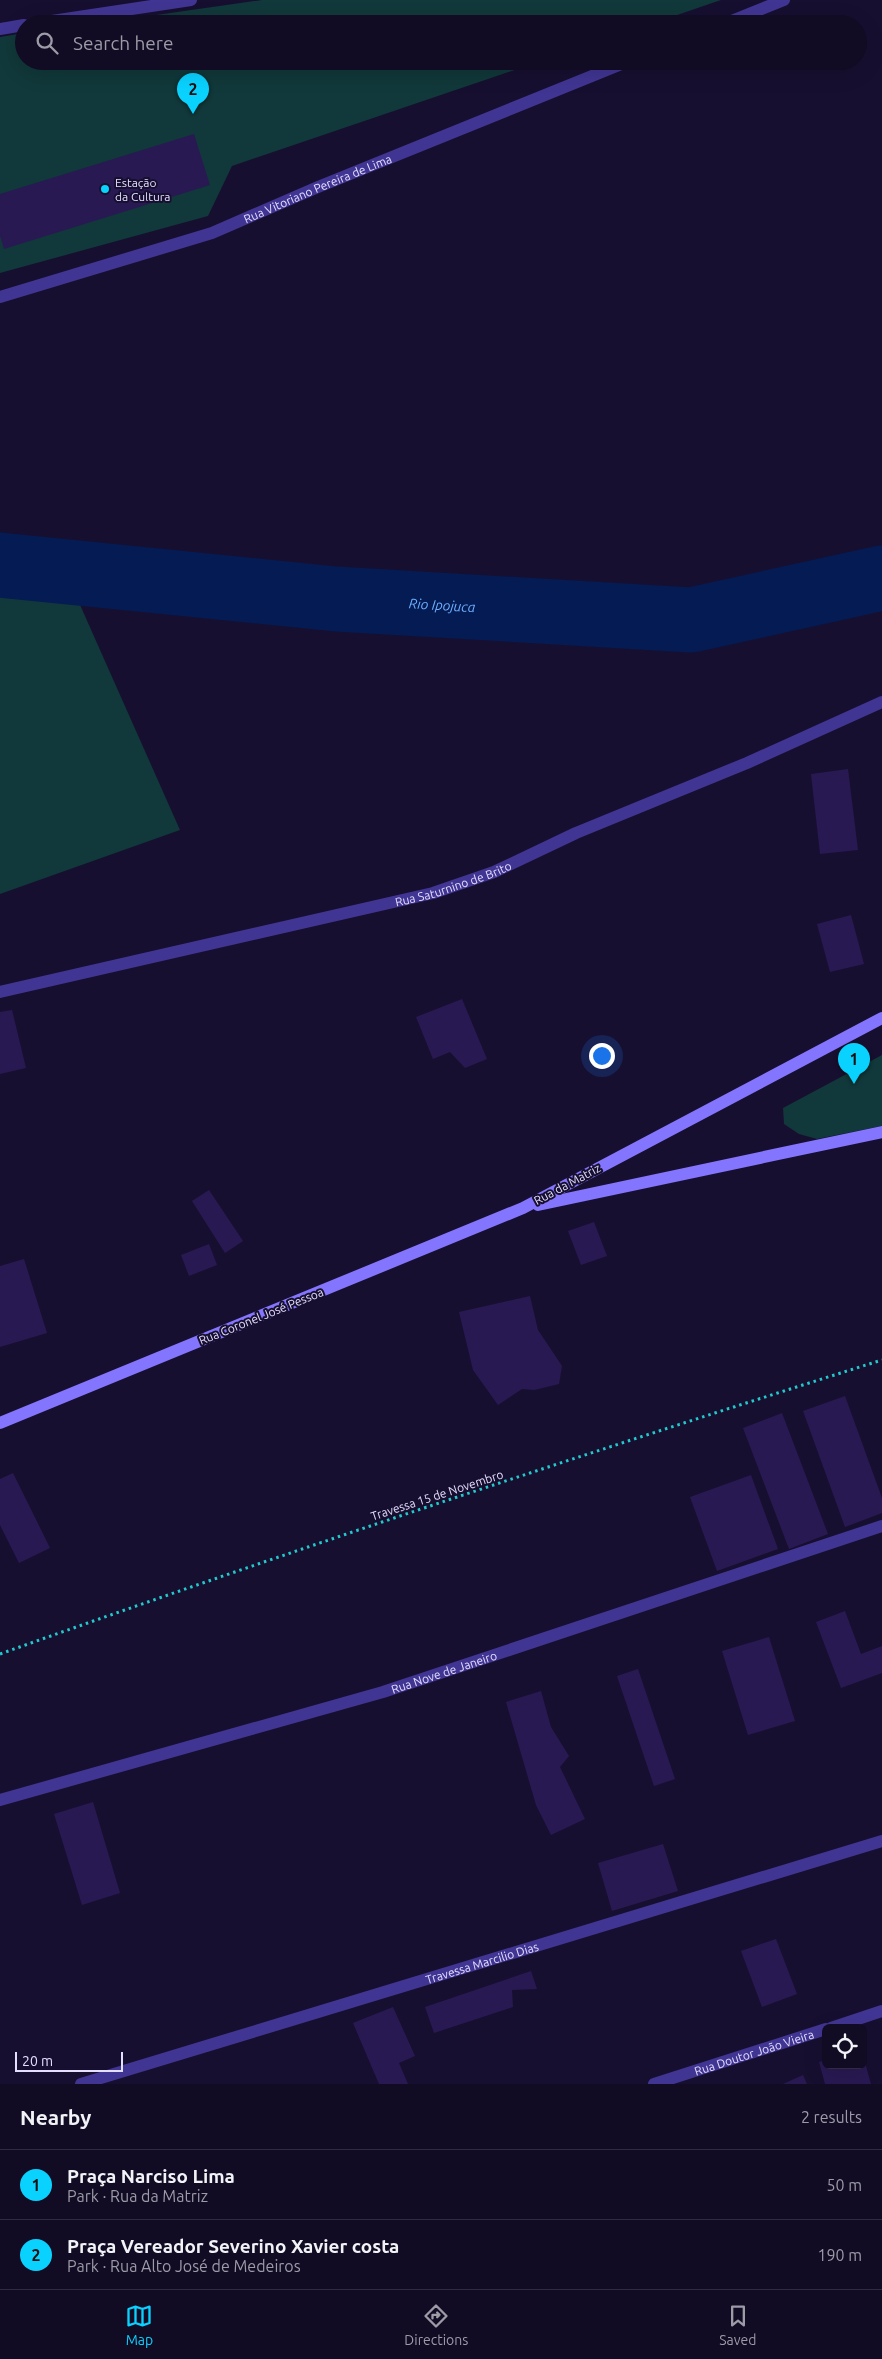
<!DOCTYPE html>
<meta charset="utf-8">
<style>
:root{--surface:#110b24;--page:#1e1931;--text:#f1f3f6;--muted:#9c9ba6;--line:#302b41;--accent:#0ad2ff}
body{margin:0;font-family:Ubuntu,sans-serif;background:var(--page);color:var(--text)}
.controls{position:absolute;right:15px;bottom:15px;display:grid;overflow:hidden;border-radius:8px;box-shadow:0 5px 20px #0002}
.controls button{width:45px;height:45px;display:grid;place-items:center;padding:0;border:0;border-bottom:1px solid var(--line);background:var(--surface);color:var(--text);font:25px sans-serif}
.scale{position:absolute;left:15px;bottom:12px;width:108px;box-sizing:border-box;padding-left:5px;border:2px solid #e4deff;border-top:0;font-size:14px;line-height:18px;white-space:nowrap;color:#e4deff;-webkit-text-stroke:4px #170f30;paint-order:stroke}
.you{position:absolute;left:601px;top:1055px;width:18px;height:18px;margin:-12px;border:4px solid #fff;border-radius:50%;background:#1a73e8;box-shadow:0 0 0 8px #1a73e833}
.badge{display:grid;place-items:center;width:32px;height:32px;border-radius:50%;background:var(--accent);color:#111;font-size:16px;font-weight:700}
.pin{position:absolute;translate:-50% -41px;filter:drop-shadow(0 1px 2px #0008)}
.pin::after{content:'';position:absolute;top:26px;width:18px;height:15px;background:inherit;clip-path:polygon(0 0,100% 0,50% 100%)}
.list{margin:0;padding:0;list-style:none}
h2{display:flex;justify-content:space-between;align-items:center;height:65px;margin:0;padding:0 20px;font-size:21px}
h2 small{font-size:16px;font-weight:400;color:var(--muted)}
.list li{display:grid;grid-template-columns:32px 1fr auto;gap:15px;align-items:center;box-sizing:border-box;height:70px;padding:0 20px;border-top:1px solid var(--line)}
.list b{display:block;font-size:19px;white-space:nowrap}
.list p{margin:0;font-size:16px;white-space:nowrap;color:var(--muted)}
.list em{font-size:16px;font-style:normal;color:var(--muted)}
.icon{flex:none;width:28px;height:28px;fill:none;stroke:currentColor;stroke-width:2;stroke-linecap:round;stroke-linejoin:round}
.map{position:relative;flex:none;width:882px;height:2084px;overflow:hidden}
.search{position:absolute;background:var(--surface);box-shadow:0 5px 20px #0002;left:15px;right:15px;top:15px;height:55px;display:flex;align-items:center;gap:12px;box-sizing:border-box;padding:0 18px;border-radius:28px;color:var(--muted);font-size:19px}
.sheet{height:205px;background:var(--surface)}
nav{display:flex;justify-content:space-around;align-items:center;box-sizing:border-box;height:70px;border-top:1px solid var(--line);background:var(--surface);font-size:14px;color:var(--muted)}
nav a{display:grid;justify-items:center;gap:2px}
nav .on{color:var(--accent)}
.map>svg:first-child{display:block}
.green{fill:#11383a}
.lines{fill:none;stroke-linecap:round;stroke-linejoin:round}
.river{stroke:#051b53;stroke-width:65}
.building{fill:#291953}
.path{stroke:#23cacd;stroke-width:3;stroke-dasharray:2.5 4;stroke-linecap:butt}
.street{stroke:#413593;stroke-width:12}
.secondary{stroke:#8475ff;stroke-width:12}
.poi-dot{fill:#0ad2ff;stroke:#170f30;stroke-width:2}
.labels{text-anchor:middle;dominant-baseline:central;stroke-width:4;stroke-linejoin:round;paint-order:stroke}
.poi-label{font-size:12px;fill:#e4deff;stroke:#170f30;text-anchor:start}
.street-label{font-size:12px;fill:#e4deff;stroke:#170f30}
.water-label{font-size:14px;font-style:italic;fill:#6cafff;stroke:#170f30}
</style>
<div class="map">
<svg width="882" height="2084" viewBox="0 0 882 2084">
<rect width="100%" height="100%" fill="#170f30"/>
<g class="green">
<path d="M262,0H721L651,24H93Z"/>
<path d="M24,33V61H541L232,166L208,216L0,273V37Z"/>
<path d="M0,570L65,571L180,830L0,894Z"/>
<path d="M882,1055V1126L817,1139L799,1134L784,1124L783,1108Z"/>
</g>
<g class="lines">
<path class="river" id="s1" d="M0,565L336,599L691,620L882,578"/>
</g>
<g class="building">
<path d="M194,134L210,185L4,249L0,236V194Z"/>
<path d="M848,769L858,850L820,854L811,774Z"/>
<path d="M851,915L864,964L830,972L817,924Z"/>
<path d="M462,999L487,1059L465,1068L450,1052L433,1059L416,1017Z"/>
<path d="M12,1010L26,1068L0,1074V1012Z"/>
<path d="M209,1190L243,1241L225,1253L192,1201Z"/>
<path d="M594,1222L607,1256L581,1265L568,1231Z"/>
<path d="M209,1244L217,1265L189,1276L181,1255Z"/>
<path d="M24,1259L47,1333L0,1347V1266Z"/>
<path d="M530,1296L538,1330L562,1366L559,1384L534,1390L522,1389L498,1405L473,1370L459,1312Z"/>
<path d="M845,1396L882,1498V1513L845,1527L803,1411Z"/>
<path d="M782,1413L828,1534L789,1549L743,1428Z"/>
<path d="M13,1473L50,1548L19,1563L0,1525V1479Z"/>
<path d="M751,1475L778,1549L717,1571L690,1497Z"/>
<path d="M845,1611L861,1654L882,1646V1673L841,1688L816,1622Z"/>
<path d="M769,1637L795,1721L748,1735L722,1651Z"/>
<path d="M638,1669L675,1779L654,1786L617,1676Z"/>
<path d="M541,1691L551,1727L569,1756L560,1767L585,1819L551,1835L536,1805L506,1702Z"/>
<path d="M93,1802L120,1893L82,1905L54,1814Z"/>
<path d="M663,1844L678,1891L612,1911L598,1863Z"/>
<path d="M776,1939L797,1994L762,2007L741,1951Z"/>
<path d="M531,1971L537,1989L512,1990L513,2007L434,2033L425,2007Z"/>
<path d="M393,2007L415,2056L399,2063L408,2084H379L353,2023Z"/>
<path d="M864,2059L871,2084H825L819,2062L826,2060V2065H863Z"/>
<path d="M803,2075L807,2084H783Z"/>
</g>
<g class="lines">
<path class="path" d="M0,1654C292,1550 586,1453 882,1360"/>
<g class="street">
<path d="M32,24L191,0"/>
<path d="M724,24L784,0"/>
<path d="M0,29L24,25"/>
<path id="s2" d="M0,297L212,233L318,187L629,61"/>
<path id="s3" d="M0,992L433,893L494,872L576,833L747,763L882,702"/>
<path id="s4" d="M0,1800L383,1692L882,1526"/>
<path d="M831,2028L882,2011"/>
<path id="s5" d="M81,2084L882,1841"/>
<path id="s6" d="M654,2084L826,2029"/>
</g>
<g class="secondary">
<path d="M538,1205L882,1132"/>
<path d="M0,1423L523,1208L882,1018"/>
</g>
</g>
<circle class="poi-dot" cx="105" cy="189" r="5"/>
<g class="labels">
<g class="poi-label">
<text x="115" y="182">Estação<tspan x="115" dy="14">da Cultura</tspan></text>
</g>
<g class="street-label">
<text stroke="none"><textPath href="#s2" startOffset="336">Rua Vitoriano Pereira de Lima</textPath></text>
<text stroke="none"><textPath href="#s3" startOffset="466">Rua Saturnino de Brito</textPath></text>
<text transform="translate(567 1184) rotate(-28)">Rua da Matriz</text>
<text transform="translate(261 1316) rotate(-22)">Rua Coronel José Pessoa</text>
<text transform="translate(437 1495) rotate(-18)">Travessa 15 de Novembro</text>
<text stroke="none"><textPath href="#s4" startOffset="462">Rua Nove de Janeiro</textPath></text>
<text stroke="none"><textPath href="#s5" startOffset="419">Travessa Marcilio Dias</textPath></text>
<text stroke="none"><textPath href="#s6" startOffset="105">Rua Doutor João Vieira</textPath></text>
</g>
<g class="water-label">
<text stroke="none"><textPath href="#s1" startOffset="444">Rio Ipojuca</textPath></text>
</g>
</g>
</svg>
<div class="controls">
<button><svg class="icon" aria-label="locate" viewBox="0 0 24 24"><circle cx="12" cy="12" r="6"/><path d="M12 2v4M12 18v4M2 12h4M18 12h4"/></svg></button>
</div>
<div class="scale">20 m</div>
<div class="you"></div>
<div class="pin badge" style="left:854px;top:1084px">1</div>
<div class="pin badge" style="left:193px;top:114px">2</div>
<div class="search"><svg class="icon" aria-label="search" viewBox="0 0 24 24"><circle cx="10" cy="10" r="6"/><path d="M15 15l6 6"/></svg>Search here</div>
</div>
<section class="sheet">
<h2>Nearby<small>2 results</small></h2>
<ul class="list">
<li><span class="badge">1</span><div><b>Praça Narciso Lima</b><p>Park · Rua da Matriz</p></div><em>50 m</em></li>
<li><span class="badge">2</span><div><b>Praça Vereador Severino Xavier costa</b><p>Park · Rua Alto José de Medeiros</p></div><em>190 m</em></li>
</ul>
</section>
<nav>
<a class="on"><svg class="icon" aria-label="map" viewBox="0 0 24 24"><path d="M3 6l6-2 6 2 6-2v14l-6 2-6-2-6 2zM9 4v14M15 6v14"/></svg>Map</a>
<a><svg class="icon" aria-label="directions" viewBox="0 0 24 24"><path d="M12 3l9 9-9 9-9-9zM9 14v-3h6M13 9l2 2-2 2"/></svg>Directions</a>
<a><svg class="icon" aria-label="saved" viewBox="0 0 24 24"><path d="M7 4h10v16l-5-4-5 4z"/></svg>Saved</a>
</nav>
